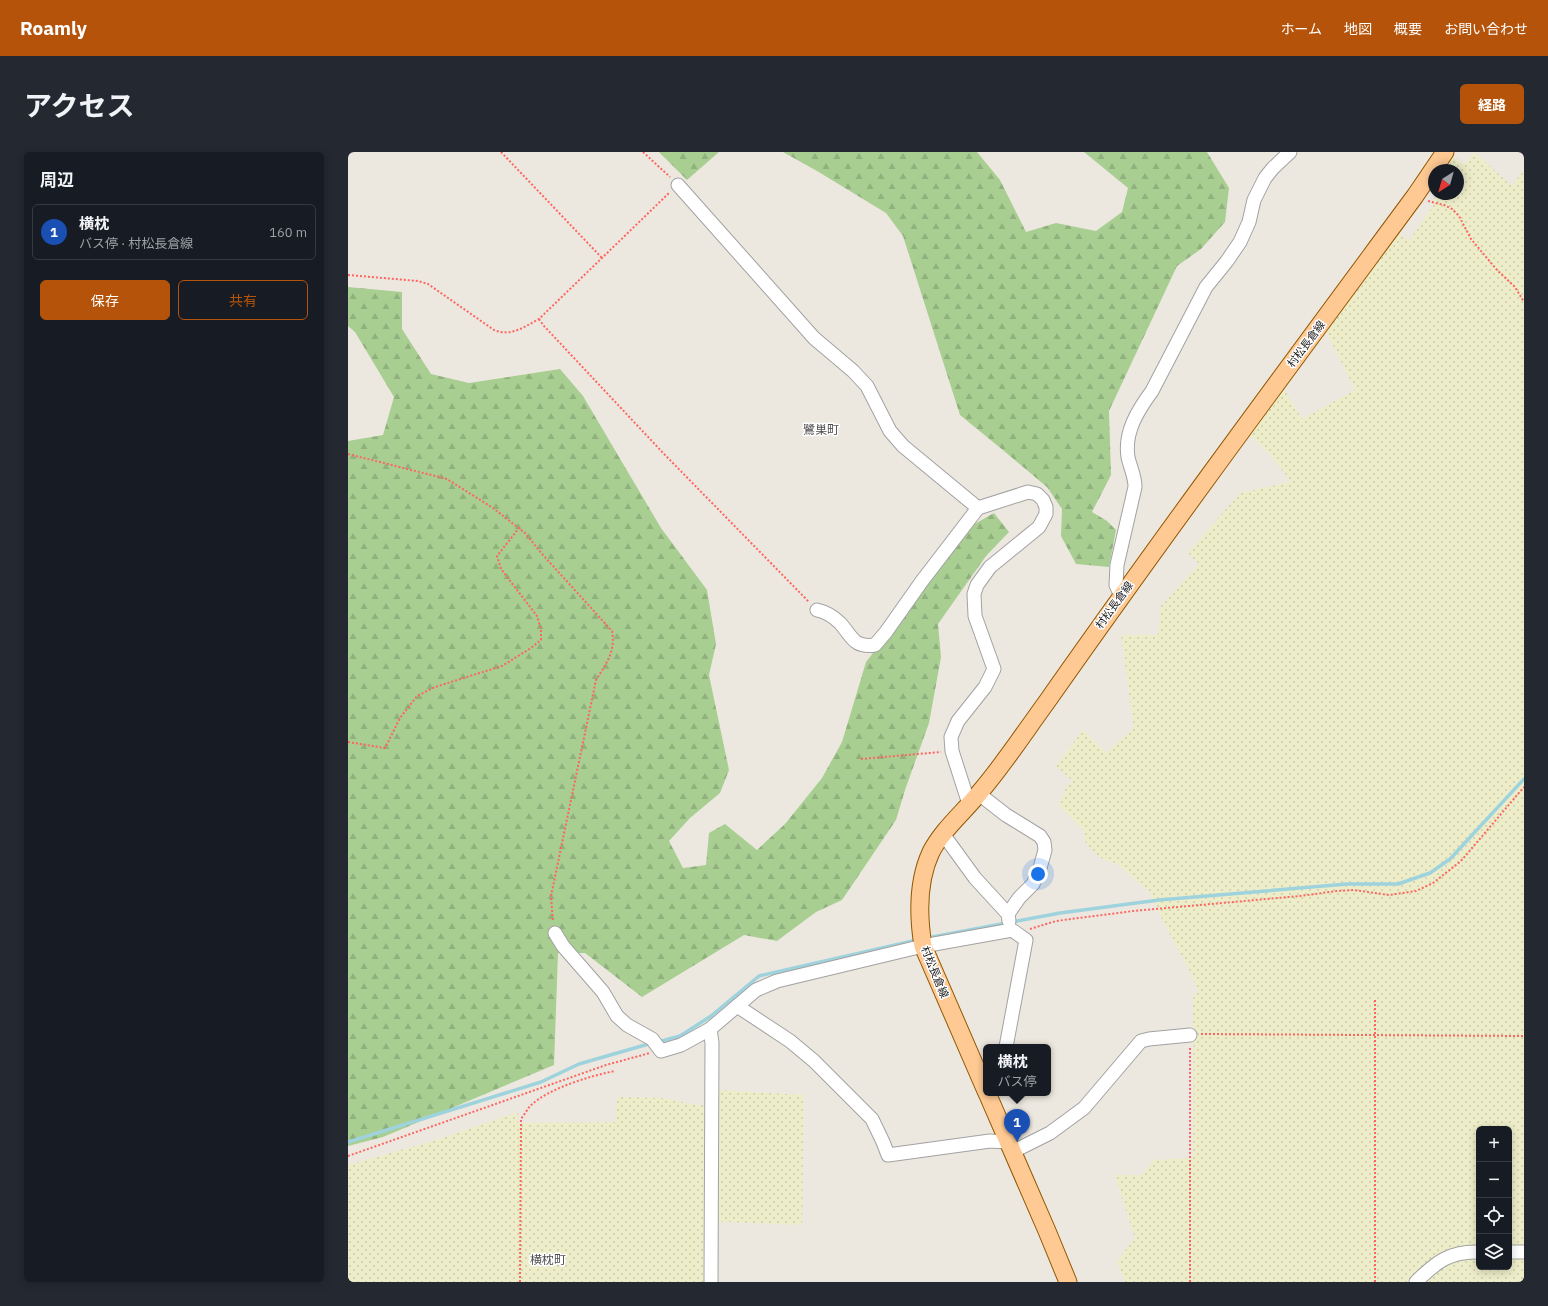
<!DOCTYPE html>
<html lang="ja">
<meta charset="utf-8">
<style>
:root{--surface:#171b24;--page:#242831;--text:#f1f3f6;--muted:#9ea1a6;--line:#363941;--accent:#b45309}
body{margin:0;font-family:"IBM Plex Sans","Noto Sans JP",sans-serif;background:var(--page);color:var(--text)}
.controls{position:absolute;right:12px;bottom:12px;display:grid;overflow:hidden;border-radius:6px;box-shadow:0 2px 10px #0003}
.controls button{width:36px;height:36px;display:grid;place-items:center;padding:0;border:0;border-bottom:1px solid var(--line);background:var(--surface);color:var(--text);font:20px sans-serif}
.compass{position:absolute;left:1080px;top:12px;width:36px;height:36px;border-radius:50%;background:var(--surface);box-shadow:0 2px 10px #0003;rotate:217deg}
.you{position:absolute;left:690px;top:722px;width:14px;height:14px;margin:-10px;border:3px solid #fff;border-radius:50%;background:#1a73e8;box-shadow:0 0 0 6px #1a73e833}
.badge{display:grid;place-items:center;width:26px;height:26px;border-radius:50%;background:var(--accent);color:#fff;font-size:13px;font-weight:700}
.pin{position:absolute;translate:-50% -33px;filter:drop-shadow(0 1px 2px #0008)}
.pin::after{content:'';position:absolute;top:21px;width:14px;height:12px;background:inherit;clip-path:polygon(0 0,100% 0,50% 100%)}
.popup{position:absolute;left:635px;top:892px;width:68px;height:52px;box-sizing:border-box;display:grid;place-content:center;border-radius:6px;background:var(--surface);filter:drop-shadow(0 1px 3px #0005);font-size:13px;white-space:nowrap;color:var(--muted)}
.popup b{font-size:15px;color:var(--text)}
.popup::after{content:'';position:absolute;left:50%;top:100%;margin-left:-8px;border:8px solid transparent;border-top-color:var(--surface)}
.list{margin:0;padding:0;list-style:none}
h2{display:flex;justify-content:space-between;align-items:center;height:52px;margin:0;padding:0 16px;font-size:17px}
h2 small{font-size:13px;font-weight:400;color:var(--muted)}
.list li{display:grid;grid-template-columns:26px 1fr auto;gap:12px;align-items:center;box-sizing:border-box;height:56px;margin:0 8px 8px;padding:0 8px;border:1px solid var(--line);border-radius:6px}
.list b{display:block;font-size:15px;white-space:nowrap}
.list p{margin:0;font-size:13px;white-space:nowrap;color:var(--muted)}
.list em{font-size:13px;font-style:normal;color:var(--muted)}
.actions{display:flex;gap:8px;padding:12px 16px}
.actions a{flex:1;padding:9px 0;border:1px solid var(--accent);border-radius:6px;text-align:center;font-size:14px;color:var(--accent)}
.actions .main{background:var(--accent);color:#fff}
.icon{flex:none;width:22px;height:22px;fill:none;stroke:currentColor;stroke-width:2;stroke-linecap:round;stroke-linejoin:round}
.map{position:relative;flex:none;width:1176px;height:1130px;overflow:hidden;border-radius:6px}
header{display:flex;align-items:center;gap:24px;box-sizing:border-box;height:56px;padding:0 20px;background:var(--accent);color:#fff}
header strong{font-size:19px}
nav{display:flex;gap:22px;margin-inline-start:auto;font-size:14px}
.intro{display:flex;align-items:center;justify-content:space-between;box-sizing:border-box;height:96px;padding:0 24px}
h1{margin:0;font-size:28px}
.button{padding:10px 18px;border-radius:6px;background:var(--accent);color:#fff;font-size:14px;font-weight:700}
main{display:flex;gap:24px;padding:0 24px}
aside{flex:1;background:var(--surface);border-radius:6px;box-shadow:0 2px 10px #0003}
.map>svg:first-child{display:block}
.farmland{fill:url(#farmland-dots);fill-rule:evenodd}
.forest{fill:url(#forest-firs)}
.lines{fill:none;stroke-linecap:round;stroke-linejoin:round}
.stream{stroke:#9ed3dd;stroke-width:3.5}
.minor-casing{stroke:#a2a2a2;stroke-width:15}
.major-casing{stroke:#915700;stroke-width:19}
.path{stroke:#fe6560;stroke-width:2;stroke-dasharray:2 2;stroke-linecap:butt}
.minor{stroke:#fff;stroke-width:13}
.major{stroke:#fec993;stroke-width:17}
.labels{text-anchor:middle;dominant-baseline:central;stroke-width:3;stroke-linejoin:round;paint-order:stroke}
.street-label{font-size:11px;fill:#1b1b1b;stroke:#fff}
.neighbourhood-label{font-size:12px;fill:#4e4e4e;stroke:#fff}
</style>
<header>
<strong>Roamly</strong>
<nav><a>ホーム</a><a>地図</a><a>概要</a><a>お問い合わせ</a></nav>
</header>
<div class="intro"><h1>アクセス</h1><a class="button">経路</a></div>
<main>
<aside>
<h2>周辺<small></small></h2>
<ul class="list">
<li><span class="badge" style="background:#1a4fb4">1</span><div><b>横枕</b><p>バス停 · 村松長倉線</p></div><em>160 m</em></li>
</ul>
<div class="actions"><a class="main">保存</a><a>共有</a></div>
</aside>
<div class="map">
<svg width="1176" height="1130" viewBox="0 0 1176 1130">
<defs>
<pattern id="farmland-dots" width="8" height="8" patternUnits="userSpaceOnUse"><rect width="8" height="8" fill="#ededc9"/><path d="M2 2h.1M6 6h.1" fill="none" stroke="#cbcbac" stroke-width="1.8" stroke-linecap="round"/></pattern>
<pattern id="forest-firs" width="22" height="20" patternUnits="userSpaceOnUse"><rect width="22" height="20" fill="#a8ce92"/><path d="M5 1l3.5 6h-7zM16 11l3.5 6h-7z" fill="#90b07d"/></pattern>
</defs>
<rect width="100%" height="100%" fill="#ede8df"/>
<g class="farmland">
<path d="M1126,0L1164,34L1176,18V1130H777L769,1109L787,1086L767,1023H794L806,1008L845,1006L846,943L845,851L846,841H851L842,819L817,773L802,740L768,711L759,709L749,703L738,691L735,678L711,653L719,634L725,629L708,614L735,578L758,601L786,576L773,483H810L813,454L851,412L840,401L892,341L943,330L923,303L900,281L935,235L954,267L1007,238L976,175L1047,79L1061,89L1085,54L1087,42H1110V18H1093L1103,4L1116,13ZM1131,977H1161V1115H1131Z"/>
<path d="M371,938L456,943L454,1073L357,1069L356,1130H0V1013L88,988L170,960V971L268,970L269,945L315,946L343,952L371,955Z"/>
</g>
<g class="forest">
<path d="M311,0H371L339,28Z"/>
<path d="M435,0H629L652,28L678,80L708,71L748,79L774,60L780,36L736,0H859L881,36L877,70L853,97L829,114L761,259L763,323L744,360L759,369L768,378L761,415L728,412L713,384L714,357L699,335L656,299L612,263L555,84L538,61L469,19Z"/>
<path d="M0,135L54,140V177L83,222L121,231L212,217L235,244L313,376L359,438L368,492L361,523L381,618L372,641L342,666L321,689L335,716L358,713L361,681L377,672L409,698L437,672L474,626L494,590L518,510L623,374L646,361L661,380L638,404L590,472L593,505L581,571L557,638L548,668L494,748L468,760L429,789L396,783L294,845L237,801H210L206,913L35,985L0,994V289L35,283L46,245L7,180L0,174Z"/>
</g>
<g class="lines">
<g class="stream">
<path d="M579,786L712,761L811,748L999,732H1050L1082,721L1102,707L1176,627"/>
<path d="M310,890L332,884L363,864L411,824L569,788"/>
<path d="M0,990L193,930L231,912L304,891"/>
</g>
<g class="minor-casing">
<g id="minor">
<path d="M330,33L466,186L505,219L519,234L542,279L555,294L630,356"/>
<path d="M773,444L768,433L769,413L787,335C787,324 782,315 780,305C776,280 790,258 804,239L858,135L879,109L892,90L901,70L906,48L917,26L925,16L942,0"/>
<path d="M469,458C478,460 485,464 492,471C504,484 505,496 527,493L538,480L574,429L630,356L680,340L689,342L695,348L698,355V362L691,375L642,415L629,433L626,442L627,464L646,517L637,535L610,569L603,585L604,599L621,652"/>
<path d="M631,642L658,663L692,684L696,690L697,698L692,716L685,732L671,746L660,762"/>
<path d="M595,682L627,726L660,762L661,769"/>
<path d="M207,781L215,794L255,840L269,864L279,873L304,887L313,899L333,893L362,877L408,838L429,829L575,794L664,778L678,788L658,895"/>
<path d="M389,854L442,889L466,909L524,967L535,990L540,1003L642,989L659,990"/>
<path d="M362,877L364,891L363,1130"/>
<path d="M664,1000L702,981L736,956L793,889L801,887L842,883"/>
<path d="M1161,1100H1176"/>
<path d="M1068,1130C1088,1110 1102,1099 1131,1100"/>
</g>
</g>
<g class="major-casing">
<g id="major">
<path d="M638,939L575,794C570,763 569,730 583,700C595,677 616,660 632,640C656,612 676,581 698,551C818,380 943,212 1067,44L1097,0"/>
<path d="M639,941L699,1079L720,1130"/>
</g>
</g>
<g class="path">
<path d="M153,0L254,106"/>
<path d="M295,0L322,25"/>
<path d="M1080,49L1096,53L1104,57L1111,64L1123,87L1149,118L1167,135L1176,150"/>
<path d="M0,123L70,129L80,132L146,178C163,185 176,175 191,167L321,41"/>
<path d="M191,167L196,174L317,303L461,450"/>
<path d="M0,302L99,327L145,356L177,381L195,403L264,479C268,499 258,512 248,528L203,744L205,770"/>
<path d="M0,590L37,596L52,566L69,544L87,535L154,514L183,496L193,488V478L189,464L153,417L149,404L171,376"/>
<path d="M513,607L593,600"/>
<path d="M682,777L708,769L785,759L952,744L989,739L1006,738L1041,743L1068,739L1085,731L1113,709L1176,635"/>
<path d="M1027,848V1130"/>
<path d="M853,882L1176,884"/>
<path d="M0,1004L258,913L302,901"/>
<path d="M172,1130L173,967C176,963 179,958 182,954C201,936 242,924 267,919"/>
<path d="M842,1130V894"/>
</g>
<use href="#minor" class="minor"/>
<use href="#major" class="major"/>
</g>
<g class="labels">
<g class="street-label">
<text transform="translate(958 192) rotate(-53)">村松長倉線</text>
<text transform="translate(766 453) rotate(-54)">村松長倉線</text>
<text transform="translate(587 820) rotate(68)">村松長倉線</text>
</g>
<g class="neighbourhood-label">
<text x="473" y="277">鷺巣町</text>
<text x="200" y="1107">横枕町</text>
</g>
</g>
</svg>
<div class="controls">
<button>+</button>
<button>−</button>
<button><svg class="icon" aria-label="locate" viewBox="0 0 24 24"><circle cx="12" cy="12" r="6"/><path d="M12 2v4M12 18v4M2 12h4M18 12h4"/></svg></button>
<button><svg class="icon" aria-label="layers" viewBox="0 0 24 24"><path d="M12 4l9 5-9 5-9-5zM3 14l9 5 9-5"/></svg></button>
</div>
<svg class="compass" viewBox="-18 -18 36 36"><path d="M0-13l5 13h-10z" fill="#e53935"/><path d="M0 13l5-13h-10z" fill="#9ea1a6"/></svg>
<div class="you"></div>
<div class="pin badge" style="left:669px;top:990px;background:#1a4fb4">1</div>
<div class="popup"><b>横枕</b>バス停</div>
</div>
</main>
